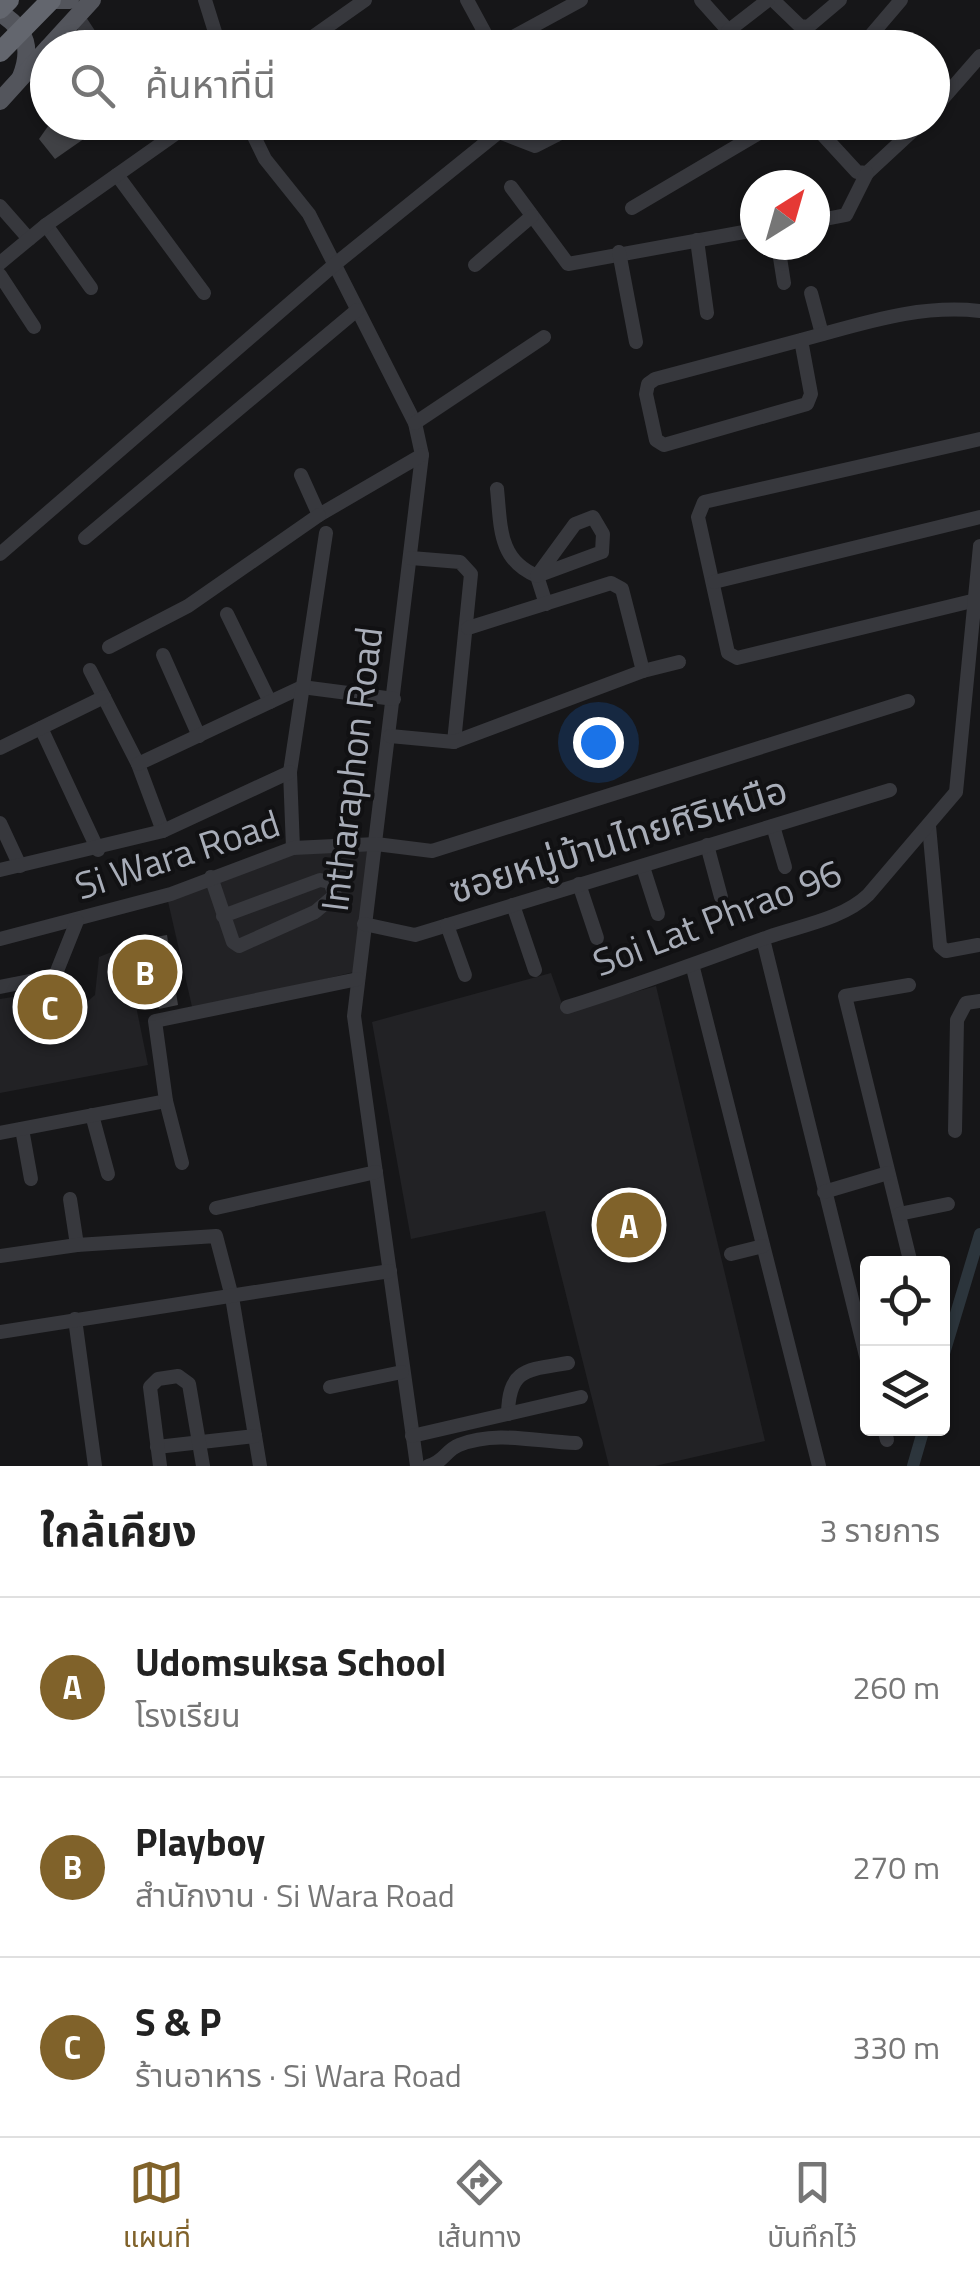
<!DOCTYPE html>
<html lang="th">
<meta charset="utf-8">
<style>
:root{--surface:#fff;--page:#f6f6f6;--text:#222;--muted:#767676;--line:#e0e0e0;--accent:#80622a}
body{margin:0;font-family:"Titillium Web","Noto Sans Thai",sans-serif;background:var(--page);color:var(--text)}
.controls{position:absolute;right:30px;bottom:30px;display:grid;overflow:hidden;border-radius:10px;box-shadow:0 2px 8px #0004}
.controls button{width:90px;height:90px;display:grid;place-items:center;padding:0;border:0;border-bottom:2px solid var(--line);background:var(--surface);color:var(--text);font:50px sans-serif}
.compass{position:absolute;left:740px;top:170px;width:90px;height:90px;border-radius:50%;background:var(--surface);box-shadow:0 2px 8px #0004;rotate:37deg}
.you{position:absolute;left:598px;top:742px;width:35px;height:35px;margin:-25px;border:8px solid #fff;border-radius:50%;background:#1a73e8;box-shadow:0 0 0 15px #1a73e833}
.badge{display:grid;place-items:center;width:65px;height:65px;border-radius:50%;background:var(--accent);color:#fff;font-size:32px;font-weight:700}
.pin{position:absolute;translate:-50% -50%;border:5px solid #fff;box-shadow:0 2px 10px #0006}
.list{margin:0;padding:0;list-style:none}
h2{display:flex;justify-content:space-between;align-items:center;height:130px;margin:0;padding:0 40px;font-size:42px}
h2 small{font-size:32px;font-weight:400;color:var(--muted)}
.list li{display:grid;grid-template-columns:65px 1fr auto;gap:30px;align-items:center;box-sizing:border-box;height:180px;padding:0 40px;border-top:2px solid var(--line)}
.list b{display:block;font-size:38px;white-space:nowrap}
.list p{margin:0;font-size:32px;white-space:nowrap;color:var(--muted)}
.list em{font-size:32px;font-style:normal;color:var(--muted)}
.icon{flex:none;width:55px;height:55px;fill:none;stroke:currentColor;stroke-width:2;stroke-linecap:round;stroke-linejoin:round}
.map{position:relative;flex:none;width:980px;height:1466px;overflow:hidden}
.search{position:absolute;background:var(--surface);box-shadow:0 2px 8px #0004;left:30px;right:30px;top:30px;height:110px;display:flex;align-items:center;gap:25px;box-sizing:border-box;padding:0 35px;border-radius:55px;color:var(--muted);font-size:38px}
.sheet{height:670px;background:var(--surface)}
nav{display:flex;justify-content:space-around;align-items:center;box-sizing:border-box;height:140px;border-top:2px solid var(--line);background:var(--surface);font-size:28px;color:var(--muted)}
nav a{display:grid;justify-items:center;gap:5px}
nav .on{color:var(--accent)}
.map>svg:first-child{display:block}
.built{fill:#222225}
.lines{fill:none;stroke-linecap:round;stroke-linejoin:round}
.canal{stroke:#2c353c;stroke-width:12}
.building{fill:#404145}
.minor{stroke:#37383d;stroke-width:14}
.major{stroke:#53555c;stroke-width:18}
.highway{stroke:#63666e;stroke-width:20}
.labels{text-anchor:middle;dominant-baseline:central;stroke-width:8;stroke-linejoin:round;paint-order:stroke}
.street-label{font-size:38px;fill:#a8adb8;stroke:#111113}
</style>
<div class="map">
<svg width="980" height="1466" viewBox="0 0 980 1466">
<rect width="100%" height="100%" fill="#161618"/>
<g class="built">
<path d="M306,841L377,843L358,971L193,1011L167,897Z"/>
<path d="M124,947L148,1065L0,1093V999L58,990L88,1001L95,995L99,957Z"/>
<path d="M551,973L565,1012L656,986L765,1441L655,1466H609L545,1211L411,1239L372,1022Z"/>
</g>
<g class="lines">
<g class="canal">
<path d="M942,1360L980,1234"/>
<path d="M913,1466L924,1428"/>
</g>
</g>
<g class="building">
<path d="M51,122H108L55,159L39,139Z"/>
<path d="M167,935L178,1005L159,1009L156,999L140,1002L126,942Z"/>
</g>
<g class="lines">
<g class="minor">
<path d="M205,0L220,48"/>
<path d="M467,0L493,48"/>
<path d="M701,0L734,37"/>
<path d="M773,0L800,26L808,27L840,0"/>
<path d="M77,16L98,48"/>
<path d="M728,31L768,0"/>
<path d="M297,48L365,0"/>
<path d="M493,48L581,0"/>
<path d="M715,48L734,37L743,48"/>
<path d="M860,48L901,0"/>
<path d="M932,111L980,56"/>
<path d="M247,122L265,159L309,214L415,423L422,455L354,1016L417,1466"/>
<path d="M811,122L857,172L867,173L922,122"/>
<path d="M117,175L204,293"/>
<path d="M511,187L568,264L755,230"/>
<path d="M0,206L29,239"/>
<path d="M632,208L778,122"/>
<path d="M815,221L846,215L867,173"/>
<path d="M46,225L91,288"/>
<path d="M697,240L707,313"/>
<path d="M778,245L784,283"/>
<path d="M619,252L636,342"/>
<path d="M0,263L46,225L192,122"/>
<path d="M475,265L532,216"/>
<path d="M0,275L34,327"/>
<path d="M811,293L822,334"/>
<path d="M801,340L811,394L807,404L664,445L656,440L646,394L648,384L655,379L801,340C862,324 917,304 980,311"/>
<path d="M415,423L544,337"/>
<path d="M980,439L704,502L698,517L728,653L737,658L980,599"/>
<path d="M301,475L319,515L422,455"/>
<path d="M497,489C501,527 498,560 537,576L546,604"/>
<path d="M593,517L603,534L602,552L537,576L575,524Z"/>
<path d="M85,538L357,310"/>
<path d="M0,554L334,265L499,132L535,146L582,122"/>
<path d="M411,558L460,562L471,574L454,742"/>
<path d="M714,582L980,517"/>
<path d="M227,614L270,702"/>
<path d="M109,647L188,606L319,515"/>
<path d="M163,655L199,736"/>
<path d="M90,670L138,764L163,831"/>
<path d="M643,671L679,662"/>
<path d="M41,728L98,850"/>
<path d="M390,736L454,742L643,671L622,589L611,583L468,628"/>
<path d="M0,748L104,697"/>
<path d="M138,764L302,687L394,699"/>
<path d="M0,823L20,866"/>
<path d="M773,826L785,867"/>
<path d="M929,826L940,946L946,951L978,945"/>
<path d="M707,845L721,897"/>
<path d="M293,848L290,772L326,533"/>
<path d="M643,867L658,914"/>
<path d="M0,870L163,831L290,772"/>
<path d="M211,877L233,942L239,946L315,912L335,895L330,882L320,880L223,916"/>
<path d="M579,884L597,938"/>
<path d="M513,905L535,970"/>
<path d="M364,924L415,935L890,790"/>
<path d="M447,925L465,975"/>
<path d="M0,939L171,894L293,848L376,844L432,851L908,701"/>
<path d="M763,939L868,1364"/>
<path d="M693,968L819,1466"/>
<path d="M909,985L845,996L911,1264"/>
<path d="M0,987L55,976L77,921"/>
<path d="M567,1007C635,986 701,961 768,937C799,926 843,919 868,895L956,792L980,546"/>
<path d="M92,1115L108,1174"/>
<path d="M22,1129L31,1179"/>
<path d="M955,1131L957,1020L966,1003L980,1001"/>
<path d="M0,1133L166,1101"/>
<path d="M182,1163L166,1101L155,1021L358,979"/>
<path d="M824,1192L888,1173"/>
<path d="M70,1199L77,1245"/>
<path d="M216,1208L376,1172"/>
<path d="M899,1214L948,1204"/>
<path d="M731,1254L763,1246"/>
<path d="M0,1256L77,1245L216,1236L232,1297L260,1466"/>
<path d="M75,1319L95,1466"/>
<path d="M0,1332L390,1271"/>
<path d="M330,1387L402,1372"/>
<path d="M508,1414C509,1368 527,1370 568,1363"/>
<path d="M884,1428L887,1440"/>
<path d="M412,1436L581,1397"/>
<path d="M157,1447L255,1436"/>
<path d="M160,1466L150,1387L158,1379L178,1376L189,1384L203,1466"/>
<path d="M428,1466C444,1462 446,1450 459,1445C497,1430 537,1442 576,1443"/>
</g>
<g class="major">
<path d="M46,0H70"/>
<path d="M0,13C27,29 32,50 21,77"/>
<path d="M48,48L92,0"/>
<path d="M0,101L48,48"/>
</g>
<g class="highway">
<path d="M0,9L9,0"/>
<path d="M0,52L51,0"/>
</g>
</g>
<g class="labels">
<g class="street-label">
<text transform="translate(351 769) rotate(-83)">Intharaphon Road</text>
<text transform="translate(618 839) rotate(-17)">ซอยหมู่บ้านไทยศิริเหนือ</text>
<text transform="translate(177 854) rotate(-18)">Si Wara Road</text>
<text transform="translate(717 917) rotate(-21)">Soi Lat Phrao 96</text>
</g>
</g>
</svg>
<div class="controls">
<button><svg class="icon" aria-label="locate" viewBox="0 0 24 24"><circle cx="12" cy="12" r="6"/><path d="M12 2v4M12 18v4M2 12h4M18 12h4"/></svg></button>
<button><svg class="icon" aria-label="layers" viewBox="0 0 24 24"><path d="M12 4l9 5-9 5-9-5zM3 14l9 5 9-5"/></svg></button>
</div>
<svg class="compass" viewBox="-18 -18 36 36"><path d="M0-13l5 13h-10z" fill="#e53935"/><path d="M0 13l5-13h-10z" fill="#767676"/></svg>
<div class="you"></div>
<div class="pin badge" style="left:629px;top:1225px">A</div>
<div class="pin badge" style="left:145px;top:972px">B</div>
<div class="pin badge" style="left:50px;top:1007px">C</div>
<div class="search"><svg class="icon" aria-label="search" viewBox="0 0 24 24"><circle cx="10" cy="10" r="6"/><path d="M15 15l6 6"/></svg>ค้นหาที่นี่</div>
</div>
<section class="sheet">
<h2>ใกล้เคียง<small>3 รายการ</small></h2>
<ul class="list">
<li><span class="badge">A</span><div><b>Udomsuksa School</b><p>โรงเรียน</p></div><em>260 m</em></li>
<li><span class="badge">B</span><div><b>Playboy</b><p>สำนักงาน · Si Wara Road</p></div><em>270 m</em></li>
<li><span class="badge">C</span><div><b>S &amp; P</b><p>ร้านอาหาร · Si Wara Road</p></div><em>330 m</em></li>
</ul>
</section>
<nav>
<a class="on"><svg class="icon" aria-label="map" viewBox="0 0 24 24"><path d="M3 6l6-2 6 2 6-2v14l-6 2-6-2-6 2zM9 4v14M15 6v14"/></svg>แผนที่</a>
<a><svg class="icon" aria-label="directions" viewBox="0 0 24 24"><path d="M12 3l9 9-9 9-9-9zM9 14v-3h6M13 9l2 2-2 2"/></svg>เส้นทาง</a>
<a><svg class="icon" aria-label="saved" viewBox="0 0 24 24"><path d="M7 4h10v16l-5-4-5 4z"/></svg>บันทึกไว้</a>
</nav>
